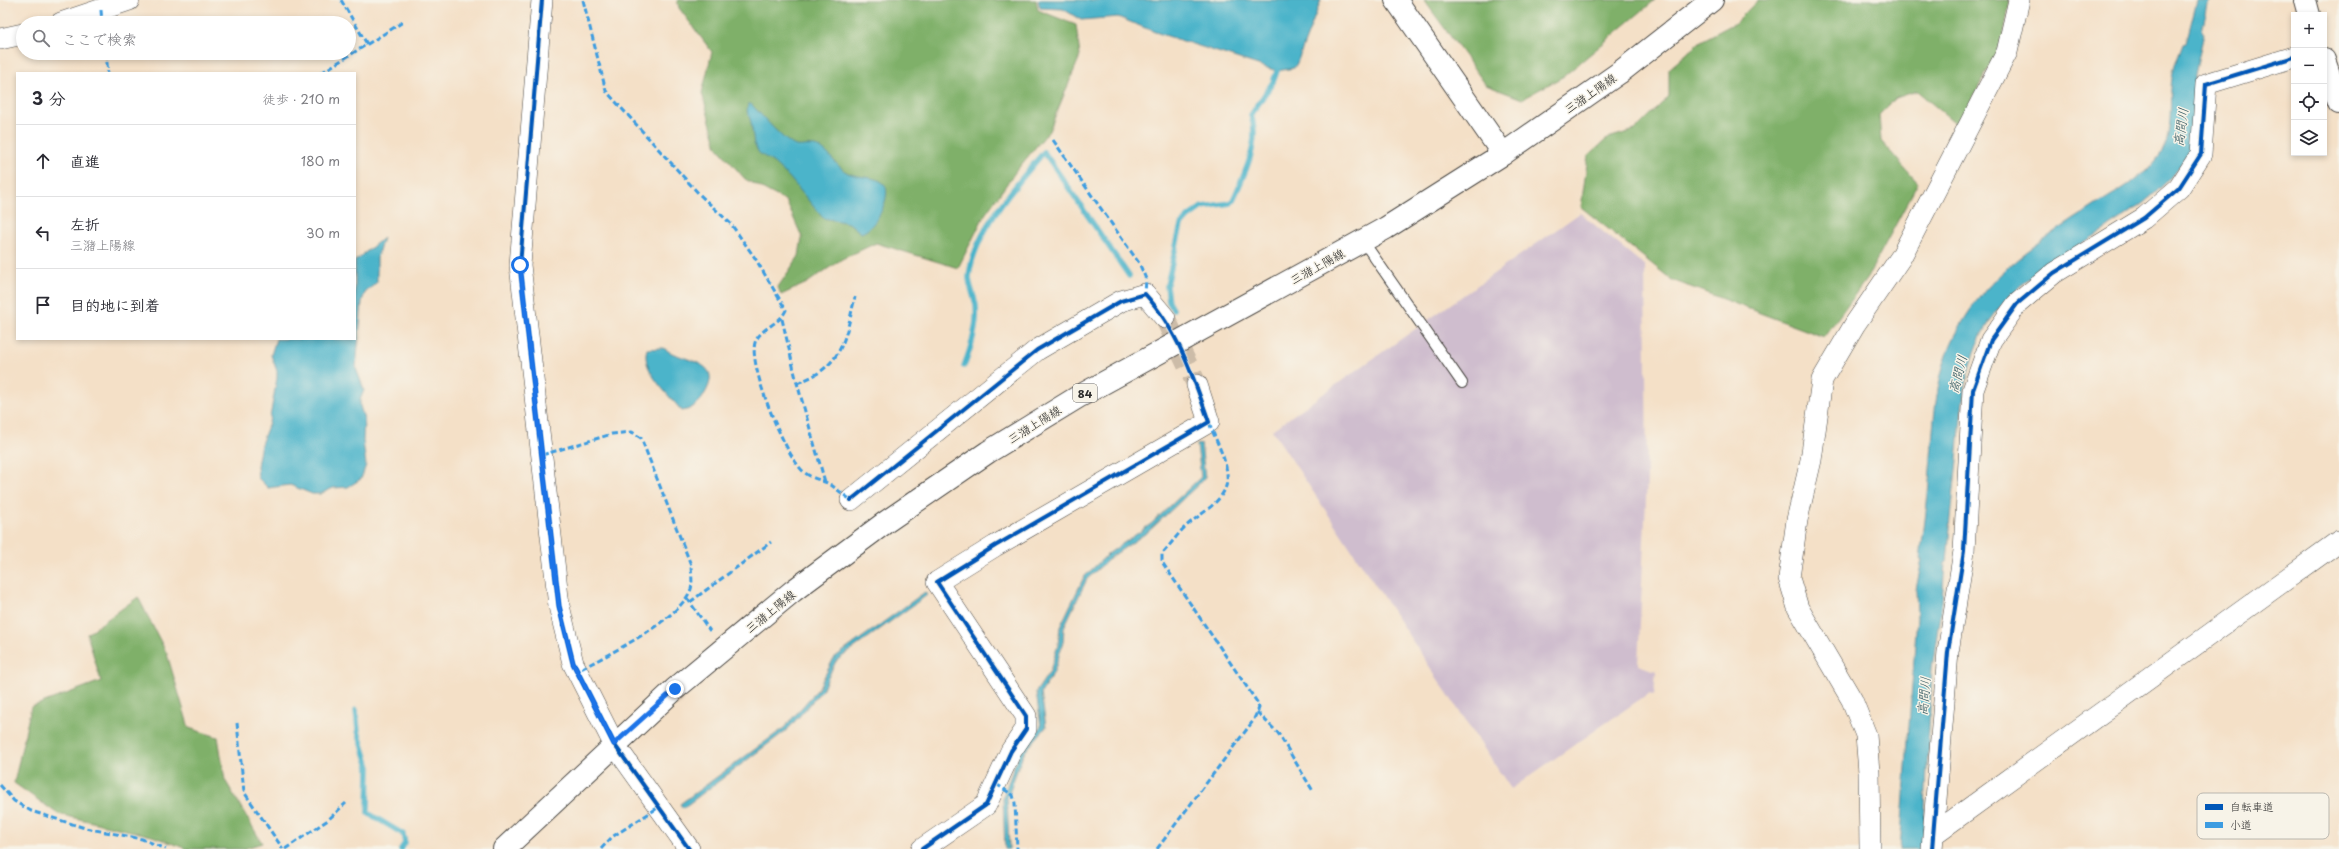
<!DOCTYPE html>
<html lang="ja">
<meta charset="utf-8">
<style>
:root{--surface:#fff;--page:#f2f2f3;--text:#2b2b33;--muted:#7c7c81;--line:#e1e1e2}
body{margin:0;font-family:"Playpen Sans","Klee One",sans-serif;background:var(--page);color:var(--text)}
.controls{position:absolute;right:12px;top:12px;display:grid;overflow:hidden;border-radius:0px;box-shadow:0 2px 6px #0003}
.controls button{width:36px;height:36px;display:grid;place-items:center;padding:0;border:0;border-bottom:1px solid var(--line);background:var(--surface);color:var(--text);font:20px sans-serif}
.stop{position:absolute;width:12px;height:12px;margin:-9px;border:3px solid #1a73e8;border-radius:50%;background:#fff}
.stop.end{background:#1a73e8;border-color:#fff;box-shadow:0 1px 4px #0008}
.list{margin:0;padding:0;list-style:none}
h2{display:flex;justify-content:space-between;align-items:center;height:52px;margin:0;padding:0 16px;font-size:17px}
h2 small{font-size:13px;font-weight:400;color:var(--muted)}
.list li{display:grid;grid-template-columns:26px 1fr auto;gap:12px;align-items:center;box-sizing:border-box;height:72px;padding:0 16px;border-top:1px solid var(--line)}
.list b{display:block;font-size:15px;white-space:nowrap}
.list p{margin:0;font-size:13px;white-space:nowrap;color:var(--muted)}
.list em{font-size:13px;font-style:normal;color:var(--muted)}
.icon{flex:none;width:22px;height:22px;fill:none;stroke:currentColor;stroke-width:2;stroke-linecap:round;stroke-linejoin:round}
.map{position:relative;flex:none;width:2339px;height:849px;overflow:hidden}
.search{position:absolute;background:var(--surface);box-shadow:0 2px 6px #0003;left:16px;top:16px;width:340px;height:44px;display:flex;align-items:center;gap:10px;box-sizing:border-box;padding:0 14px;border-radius:22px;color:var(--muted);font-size:15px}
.panel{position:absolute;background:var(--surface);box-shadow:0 2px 6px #0003;left:16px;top:72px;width:340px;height:268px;border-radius:0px}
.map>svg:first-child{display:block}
.industrial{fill:#cfbdce}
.forest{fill:#7fb069;stroke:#556e4a}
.water{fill:#4bb4ca;stroke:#3b707a}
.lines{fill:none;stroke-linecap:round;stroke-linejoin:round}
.stream{stroke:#4bb4ca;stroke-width:5.5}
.street-tunnel{stroke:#ccbca8;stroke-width:21;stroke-dasharray:21 10;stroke-linecap:butt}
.lane-casing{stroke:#494642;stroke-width:12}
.street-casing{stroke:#494642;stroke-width:22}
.secondary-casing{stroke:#494642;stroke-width:24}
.primary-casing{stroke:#494642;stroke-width:24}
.lane{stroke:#fff;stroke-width:10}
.street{stroke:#fff;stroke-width:21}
.secondary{stroke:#fff;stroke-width:22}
.primary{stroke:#fff;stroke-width:22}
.quiet{stroke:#3d9ce1;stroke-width:3;stroke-dasharray:6 3;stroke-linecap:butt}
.cycleway-casing{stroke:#f7f3e8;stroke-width:6}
.cycleway{stroke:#0057b8;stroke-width:4}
.route{stroke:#1a73e8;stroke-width:5}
.labels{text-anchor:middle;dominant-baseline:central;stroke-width:3;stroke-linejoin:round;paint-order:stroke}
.shield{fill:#f7f3e8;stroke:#686764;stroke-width:1}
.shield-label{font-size:11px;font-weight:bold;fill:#2b2b2b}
.street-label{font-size:12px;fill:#2b2b2b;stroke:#f7f3e8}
.water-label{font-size:13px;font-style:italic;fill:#365b63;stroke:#f7f3e8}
.key{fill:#f7f3e8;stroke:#bab7af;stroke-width:1}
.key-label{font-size:11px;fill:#2b2b2b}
</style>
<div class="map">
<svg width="2339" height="849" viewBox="0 0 2339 849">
<rect width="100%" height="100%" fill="#f7f3e8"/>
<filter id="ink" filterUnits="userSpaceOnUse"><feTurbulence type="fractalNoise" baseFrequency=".025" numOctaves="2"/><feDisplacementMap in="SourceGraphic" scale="8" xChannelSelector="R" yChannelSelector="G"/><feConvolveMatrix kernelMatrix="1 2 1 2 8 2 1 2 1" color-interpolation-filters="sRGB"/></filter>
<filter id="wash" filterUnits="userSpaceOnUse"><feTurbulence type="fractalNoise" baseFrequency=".012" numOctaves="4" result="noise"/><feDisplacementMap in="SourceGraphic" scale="16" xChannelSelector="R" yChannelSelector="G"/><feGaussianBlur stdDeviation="0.9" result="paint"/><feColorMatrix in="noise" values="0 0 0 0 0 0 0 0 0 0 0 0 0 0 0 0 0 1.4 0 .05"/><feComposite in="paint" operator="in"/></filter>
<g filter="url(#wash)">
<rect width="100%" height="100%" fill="#f4e0c7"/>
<path class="industrial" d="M1580,213L1645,266L1647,478L1638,665L1656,671L1654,695L1649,693L1511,789L1272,430Z"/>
<g class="forest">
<path d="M677,0H1036L1038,10L1076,25L1080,56L1049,131L1016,171L984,216L958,268L876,243L842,259L807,283L781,295L778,287L799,256L802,237L786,201L745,179L717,147L702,93L712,52L679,8Z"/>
<path d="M1424,0H1655L1564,76L1522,99L1486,85Z"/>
<path d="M1758,0H2010L2003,39L1959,126L1917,91L1896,98L1879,115L1881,141L1918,183L1867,278L1824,337L1672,280L1581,207L1588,156L1608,138L1635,130L1669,96V69L1701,41L1735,23Z"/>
<path d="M138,597L167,654L189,728L218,737L225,780L262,843L243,849H187L152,836L58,814L14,783L31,707L101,681L87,634Z"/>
</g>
<g class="water">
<path d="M1038,0H1321L1297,63L1294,68L1277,71L1155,32L1118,17L1081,20L1063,9L1040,8Z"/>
<path d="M2197,0H2209L2202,31L2204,33L2194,79L2199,84C2198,98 2200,126 2195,138C2158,228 2042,242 1989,322C1964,359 1962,408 1958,451C1954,488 1950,525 1947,562L1945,563L1942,601L1932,668L1923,849H1900L1917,617L1916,590L1922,559H1920C1924,529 1928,499 1930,469C1934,424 1934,377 1955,336C1988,270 2040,242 2099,203C2121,189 2145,177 2160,155C2176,130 2167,100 2173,73C2175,63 2180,53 2183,44L2186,43Z"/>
<path d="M748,104H751C761,114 785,143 796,146C803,147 811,144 818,147C830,152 836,167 848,173C858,178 879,176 885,185C892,198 874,230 861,233L849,223L823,218L789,177L774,163L759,153L754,144L751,122L747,111Z"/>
<path d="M383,238L377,257V282L365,293L362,301L356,368L364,390L360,400V406L364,419L363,441L366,465L361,479L348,487L333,488L320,494H312L290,485L268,488L258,478L257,466L261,444L269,423L277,378V371L271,355L276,339H355V261Z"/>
<path d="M663,348C667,350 672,354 677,355C697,363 722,366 704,395C700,403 691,410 682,411C670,396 640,370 647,349Z"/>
<path d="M1201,444L1205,478L1149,531L1111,557L1087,579L1064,627L1063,642L1054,672L1041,693L1046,727L1023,754L1007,798L1009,849H1005L1003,797L1019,753L1029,739L1041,727L1036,692L1050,671L1058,645L1060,627L1084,577L1108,554L1151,524L1201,477L1197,445Z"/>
<path d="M925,592L927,595L836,661L822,690L788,729L683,808L680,804L784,728L818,689L834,658Z"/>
</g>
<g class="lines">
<g class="stream">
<path d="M1173,309L1169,302L1167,285L1181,225L1188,217L1202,207L1231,203L1233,200C1244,175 1261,142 1251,115L1273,82L1277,71"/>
<path d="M964,366C971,348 978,326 976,306C975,297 969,286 969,277C973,233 1017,184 1044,152L1129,276"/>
<path d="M356,710L358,731L369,767L368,813L403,834L405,843L401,849"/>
</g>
</g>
</g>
<g filter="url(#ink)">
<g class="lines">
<path class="street-tunnel" d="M1165,318L1197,385"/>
<g class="lane-casing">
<path id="lane" d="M1363,241L1462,383"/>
</g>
<g class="street-casing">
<g id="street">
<path d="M542,0L520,265L559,606L573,663L614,744L689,849"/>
<path d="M61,23L129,0"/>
<path d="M0,39L23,34"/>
<path d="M851,500L1037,350L1121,301L1145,294L1165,318"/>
<path d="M1934,834L2339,541"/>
<path d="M922,849L986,805L1011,751L1026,729V716L937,582L995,546L1209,422L1197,385"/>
<path d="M1870,849L1869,772L1866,735L1852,700L1798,608L1789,578L1797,520L1811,460L1822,380L1855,324L1901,257L2007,52L2019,0"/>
<path d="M1932,849L1948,652L1964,551L1973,390L1991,340L2017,304L2054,273L2144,218L2179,188L2201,154L2206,84L2294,57"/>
</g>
</g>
<g class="secondary-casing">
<g id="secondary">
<path d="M1396,0L1503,154"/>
<path d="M2305,0L2309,15"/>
<path d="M2324,60L2339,103"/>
</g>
</g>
<g class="primary-casing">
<path id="primary" d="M504,849L675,689L793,591L886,522L988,452L1078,397L1386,228L1503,154L1619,73L1712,0"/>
</g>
<use href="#lane" class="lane"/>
<use href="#street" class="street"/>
<use href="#secondary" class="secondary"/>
<use href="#primary" class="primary"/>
<g class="quiet">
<path d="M341,0L367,44"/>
<path d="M583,0L606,91L699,194L731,224L755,258L786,310C780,324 764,326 756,340C745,360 786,458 804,472C812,479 823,480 831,485C838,490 844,495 851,500"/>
<path d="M101,10L102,23"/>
<path d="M106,53L108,73"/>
<path d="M321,73L403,22"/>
<path d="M1053,140L1139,263L1146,279L1145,294"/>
<path d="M782,319L797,383L825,482"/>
<path d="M797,383C843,367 845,339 855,297"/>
<path d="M542,455L612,434L632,432L641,438L691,565C691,572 693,583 691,589C679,621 607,655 577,671"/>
<path d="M687,598L710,631"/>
<path d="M690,602L771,542"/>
<path d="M1257,712L1278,733L1313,791"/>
<path d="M237,723L244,792L283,849"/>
<path d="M996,784L1013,795L1015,803L1017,849"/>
<path d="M0,785L14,801L31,811L85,828L142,839L166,849"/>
<path d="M285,849L328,820L346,803"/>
<path d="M601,849L612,837L659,807"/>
<path d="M1157,849L1253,721L1259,708L1257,702L1162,562V554C1169,546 1175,538 1182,530C1195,516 1225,503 1227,481C1229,462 1215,440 1209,422"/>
</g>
<g class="cycleway-casing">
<g id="cycleway">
<path d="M542,0L520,265L559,606L573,663L614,744L689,849"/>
<path d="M851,500L1037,350L1121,301L1145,294C1177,329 1194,378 1209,422L995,546L937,582L1026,716V729L1011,751L986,805L922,849"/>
<path d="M1932,849L1948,652L1964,551L1973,390L1991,340L2017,304L2054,273L2144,218L2179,188L2201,154L2206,84L2294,57"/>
</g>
</g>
<use href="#cycleway" class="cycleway"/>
</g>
</g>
<g class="lines" filter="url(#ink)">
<path class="route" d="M520,265L559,606L573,663L614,744L675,689"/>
</g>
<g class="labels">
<rect class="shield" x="1073" y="384" width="24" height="18" rx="3"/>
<g class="shield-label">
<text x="1085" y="393">84</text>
</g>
<g class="street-label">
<text transform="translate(1590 93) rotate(-35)">三潴上陽線</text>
<text transform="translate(1317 266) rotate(-29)">三潴上陽線</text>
<text transform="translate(1034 424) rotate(-32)">三潴上陽線</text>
<text transform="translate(770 611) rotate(-39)">三潴上陽線</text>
</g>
<g class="water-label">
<text transform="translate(2180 127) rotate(-82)">高間川</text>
<text transform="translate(1957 374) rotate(-76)">高間川</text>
<text transform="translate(1923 696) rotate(-85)">高間川</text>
</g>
</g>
<rect x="2197" y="793" width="132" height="46" rx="6" class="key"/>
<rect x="2205" y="804" width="18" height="6" fill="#0057b8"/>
<rect x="2205" y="822" width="18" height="6" fill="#3d9ce1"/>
<g class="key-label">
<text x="2230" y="811">自転車道</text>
<text x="2230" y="829">小道</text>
</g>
</svg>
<div class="controls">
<button>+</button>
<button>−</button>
<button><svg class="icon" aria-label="locate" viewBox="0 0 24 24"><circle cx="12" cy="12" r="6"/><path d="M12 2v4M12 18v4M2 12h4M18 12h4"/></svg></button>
<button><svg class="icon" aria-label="layers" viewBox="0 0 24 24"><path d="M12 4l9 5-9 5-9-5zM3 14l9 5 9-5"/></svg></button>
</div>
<div class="stop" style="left:520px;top:265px"></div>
<div class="stop end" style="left:675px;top:689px"></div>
<div class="search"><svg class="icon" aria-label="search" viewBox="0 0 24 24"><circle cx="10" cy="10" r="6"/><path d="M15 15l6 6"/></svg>ここで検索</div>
<section class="panel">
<h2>3 分<small>徒歩 · 210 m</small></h2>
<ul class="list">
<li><svg class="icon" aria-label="ahead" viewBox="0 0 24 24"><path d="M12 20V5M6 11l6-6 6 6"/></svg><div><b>直進</b></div><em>180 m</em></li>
<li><svg class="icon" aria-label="left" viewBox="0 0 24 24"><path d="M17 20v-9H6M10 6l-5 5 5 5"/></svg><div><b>左折</b><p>三潴上陽線</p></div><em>30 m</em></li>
<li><svg class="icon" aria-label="arrive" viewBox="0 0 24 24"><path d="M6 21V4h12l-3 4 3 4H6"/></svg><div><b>目的地に到着</b></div></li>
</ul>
</section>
</div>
